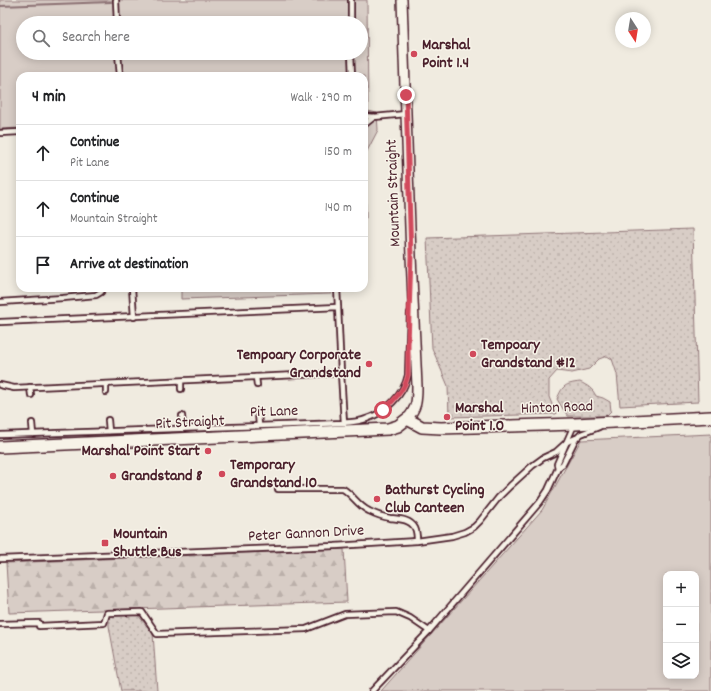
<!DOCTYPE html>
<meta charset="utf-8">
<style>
:root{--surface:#fff;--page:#f6f6f6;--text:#202124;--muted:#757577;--line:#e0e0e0}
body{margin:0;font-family:Dekko,sans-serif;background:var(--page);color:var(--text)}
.controls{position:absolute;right:12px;bottom:12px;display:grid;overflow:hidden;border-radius:8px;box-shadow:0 2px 10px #0003}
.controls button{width:36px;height:36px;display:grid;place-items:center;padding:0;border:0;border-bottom:1px solid var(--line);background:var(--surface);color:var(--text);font:20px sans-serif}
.compass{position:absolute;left:615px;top:12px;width:36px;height:36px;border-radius:50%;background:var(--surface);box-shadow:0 2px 10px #0003;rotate:168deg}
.stop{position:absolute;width:12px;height:12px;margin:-9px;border:3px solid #d1495b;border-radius:50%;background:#fff}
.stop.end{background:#d1495b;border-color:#fff;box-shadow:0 1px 4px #0008}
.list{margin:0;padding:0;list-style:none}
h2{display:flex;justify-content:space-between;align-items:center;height:52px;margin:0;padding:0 16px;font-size:17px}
h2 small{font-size:13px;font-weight:400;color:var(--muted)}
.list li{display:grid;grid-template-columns:26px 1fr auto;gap:12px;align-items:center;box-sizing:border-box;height:56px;padding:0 16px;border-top:1px solid var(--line)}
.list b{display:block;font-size:15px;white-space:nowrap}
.list p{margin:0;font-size:13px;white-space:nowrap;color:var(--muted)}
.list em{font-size:13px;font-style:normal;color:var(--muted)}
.icon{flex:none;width:22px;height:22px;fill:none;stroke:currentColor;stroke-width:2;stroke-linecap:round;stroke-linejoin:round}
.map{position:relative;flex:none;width:711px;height:691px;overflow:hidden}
.search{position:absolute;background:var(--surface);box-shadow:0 2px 10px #0003;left:16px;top:16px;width:352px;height:44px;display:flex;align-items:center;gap:10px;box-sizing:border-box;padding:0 14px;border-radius:22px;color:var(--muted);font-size:15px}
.panel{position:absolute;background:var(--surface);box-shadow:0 2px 10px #0003;left:16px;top:72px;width:352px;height:220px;border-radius:12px}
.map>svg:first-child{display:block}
.grass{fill:url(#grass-dots);stroke:#917678}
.forest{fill:url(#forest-firs);stroke:#917678}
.green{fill:#d8cdc6;stroke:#917678;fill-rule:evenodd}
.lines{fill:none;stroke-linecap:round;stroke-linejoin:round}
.stream{stroke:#8b6f72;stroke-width:2}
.service-casing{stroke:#4a1f2b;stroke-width:8}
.minor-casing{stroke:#4a1f2b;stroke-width:12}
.tertiary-casing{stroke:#4a1f2b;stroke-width:14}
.service{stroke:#f7f3e8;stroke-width:4.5}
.minor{stroke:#f7f3e8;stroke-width:9}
.tertiary{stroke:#f7f3e8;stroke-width:11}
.route{stroke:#d1495b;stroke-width:5}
.poi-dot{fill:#d1495b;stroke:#f7f3e8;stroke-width:1.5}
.labels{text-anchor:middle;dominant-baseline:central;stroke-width:3;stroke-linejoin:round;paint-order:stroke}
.poi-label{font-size:16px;font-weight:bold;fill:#4a1f2b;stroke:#f7f3e8;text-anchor:start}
.street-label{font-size:16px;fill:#4a1f2b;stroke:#f7f3e8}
</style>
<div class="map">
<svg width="711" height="691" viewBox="0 0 711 691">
<defs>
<pattern id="grass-dots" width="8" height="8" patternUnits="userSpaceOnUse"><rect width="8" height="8" fill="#d8cdc6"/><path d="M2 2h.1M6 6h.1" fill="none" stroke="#bbb0aa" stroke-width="1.8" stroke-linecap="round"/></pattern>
<pattern id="forest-firs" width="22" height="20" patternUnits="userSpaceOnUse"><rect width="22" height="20" fill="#d8cdc6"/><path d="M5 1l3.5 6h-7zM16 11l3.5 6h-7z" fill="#bbb0aa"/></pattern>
</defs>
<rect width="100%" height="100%" fill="#f0ebe0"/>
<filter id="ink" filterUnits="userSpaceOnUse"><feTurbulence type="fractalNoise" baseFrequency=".025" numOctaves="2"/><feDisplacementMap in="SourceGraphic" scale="8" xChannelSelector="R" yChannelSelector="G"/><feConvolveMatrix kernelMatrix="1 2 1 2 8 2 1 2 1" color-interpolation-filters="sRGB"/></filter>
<g filter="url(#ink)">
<g class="grass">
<path d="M693,229L698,402L620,406L617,374L612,359L607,356L599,359L589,369L572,373L557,371L549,380V397L556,414L449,417L448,386L432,348L427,238Z"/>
<path d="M580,382C588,386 592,388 596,396L603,398L610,402L611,411L606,416H568L563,409L557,399C563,385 565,384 580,382Z"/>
<path d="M137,614L153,633L157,691H121L109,626V616Z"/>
</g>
<path class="forest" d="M344,549L347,602L9,613L6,563Z"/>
<g class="green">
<path d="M0,0H367L368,111L377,113L378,130L365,155L366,218H364V76H20V128L0,129ZM23,23H361V53H23Z"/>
<path d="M181,288H331V294L181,299Z"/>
<path d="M711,434V691H381L542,510L581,440ZM666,574H696V676H666Z"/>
</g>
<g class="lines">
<path class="stream" d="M0,6L111,2"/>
<g class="service-casing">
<g id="service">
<path d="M116,0L117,23"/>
<path d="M351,0V23"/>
<path d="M118,53L120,76"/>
<path d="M351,53L352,76"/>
<path d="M364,116L374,117L406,114"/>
<path d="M364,125L374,117"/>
<path d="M0,133L20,132"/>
<path d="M132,288L134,317"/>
<path d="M337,288L338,307"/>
<path d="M0,302L63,298L96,295L101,292L104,288"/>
<path d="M0,322L338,307L341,373L14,388L0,385"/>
<path d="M341,373L344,423"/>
<path d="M256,377L257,385"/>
<path d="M181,381V389"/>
<path d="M106,384V392"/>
<path d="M30,387L31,395"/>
<path d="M258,412L259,426"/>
<path d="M182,416L183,429"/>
<path d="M108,420L109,431"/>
<path d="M32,423L33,434"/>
<path d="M0,435L344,423C351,422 359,422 366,419C385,413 404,395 408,375L410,313"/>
<path d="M558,468L557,464L574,425"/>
<path d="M278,489H343C353,495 358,506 369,511C375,514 383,517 390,518C399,519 410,519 415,528C417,532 417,537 417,541"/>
<path d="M0,559L335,546L417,541L452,536L465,532L474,527L480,521L499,497L510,486L532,466L543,458L556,452L567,442L576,438"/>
<path d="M0,624L39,623V626L104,623L107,613L142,612L157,634L306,629L345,614L396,612L410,618L429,631"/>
<path d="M372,691L429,631L540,502L548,490L558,468L563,464L575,440L581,434L599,427"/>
</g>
</g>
<g class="minor-casing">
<path id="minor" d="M402,0L411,256L417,386C417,400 417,408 407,419"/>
</g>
<g class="tertiary-casing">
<path id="tertiary" d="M0,447L388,429L398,426L407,419L422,427L441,428L575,424L711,417"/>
</g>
<use href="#service" class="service"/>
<use href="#minor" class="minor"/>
<use href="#tertiary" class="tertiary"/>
</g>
</g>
<g class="lines" filter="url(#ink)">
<path class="route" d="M383,410C394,401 405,390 408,375V344L411,256L406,95"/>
</g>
<g class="poi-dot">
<circle cx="414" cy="54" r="4"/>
<circle cx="473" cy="354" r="4"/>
<circle cx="369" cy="364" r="4"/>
<circle cx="447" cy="417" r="4"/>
<circle cx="208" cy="451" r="4"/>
<circle cx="222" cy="474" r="4"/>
<circle cx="113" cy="476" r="4"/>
<circle cx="377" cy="499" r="4"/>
<rect x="101" y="539" width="8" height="8" rx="2"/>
</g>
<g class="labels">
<g class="poi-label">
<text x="422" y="45">Marshal<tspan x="422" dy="18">Point 1.4</tspan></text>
<text x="481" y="345">Tempoary<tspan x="481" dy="18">Grandstand #12</tspan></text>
<text x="361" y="355" text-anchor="end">Tempoary Corporate<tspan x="361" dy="18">Grandstand</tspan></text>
<text x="455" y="408">Marshal<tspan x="455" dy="18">Point 1.0</tspan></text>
<text x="200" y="451" text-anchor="end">Marshal Point Start</text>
<text x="230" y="465">Temporary<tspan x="230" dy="18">Grandstand 10</tspan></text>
<text x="121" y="476">Grandstand 8</text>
<text x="385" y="490">Bathurst Cycling<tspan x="385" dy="18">Club Canteen</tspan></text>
<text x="113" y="534">Mountain<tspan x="113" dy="18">Shuttle Bus</tspan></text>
</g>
<g class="street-label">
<text transform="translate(394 193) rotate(-92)">Mountain Straight</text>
<text transform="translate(557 408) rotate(-2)">Hinton Road</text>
<text transform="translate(274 412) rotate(-2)">Pit Lane</text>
<text transform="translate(190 423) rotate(-3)">Pit Straight</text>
<text transform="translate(306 534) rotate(-3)">Peter Gannon Drive</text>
</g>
</g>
</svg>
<div class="controls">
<button>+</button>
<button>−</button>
<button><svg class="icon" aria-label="layers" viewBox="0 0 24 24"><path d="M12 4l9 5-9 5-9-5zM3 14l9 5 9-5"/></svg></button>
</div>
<svg class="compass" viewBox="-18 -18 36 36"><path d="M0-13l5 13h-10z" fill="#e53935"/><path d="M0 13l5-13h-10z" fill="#757577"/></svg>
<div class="stop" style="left:383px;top:410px"></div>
<div class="stop end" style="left:406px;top:95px"></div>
<div class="search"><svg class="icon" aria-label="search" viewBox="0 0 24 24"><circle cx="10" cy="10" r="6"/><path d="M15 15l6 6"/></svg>Search here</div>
<section class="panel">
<h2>4 min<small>Walk · 290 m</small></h2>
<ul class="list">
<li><svg class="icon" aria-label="ahead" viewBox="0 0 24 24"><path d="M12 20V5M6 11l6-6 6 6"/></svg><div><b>Continue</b><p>Pit Lane</p></div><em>150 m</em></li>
<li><svg class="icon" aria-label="ahead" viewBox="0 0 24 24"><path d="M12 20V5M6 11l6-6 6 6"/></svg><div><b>Continue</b><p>Mountain Straight</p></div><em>140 m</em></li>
<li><svg class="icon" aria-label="arrive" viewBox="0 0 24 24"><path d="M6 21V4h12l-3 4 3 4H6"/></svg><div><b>Arrive at destination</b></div></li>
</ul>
</section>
</div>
